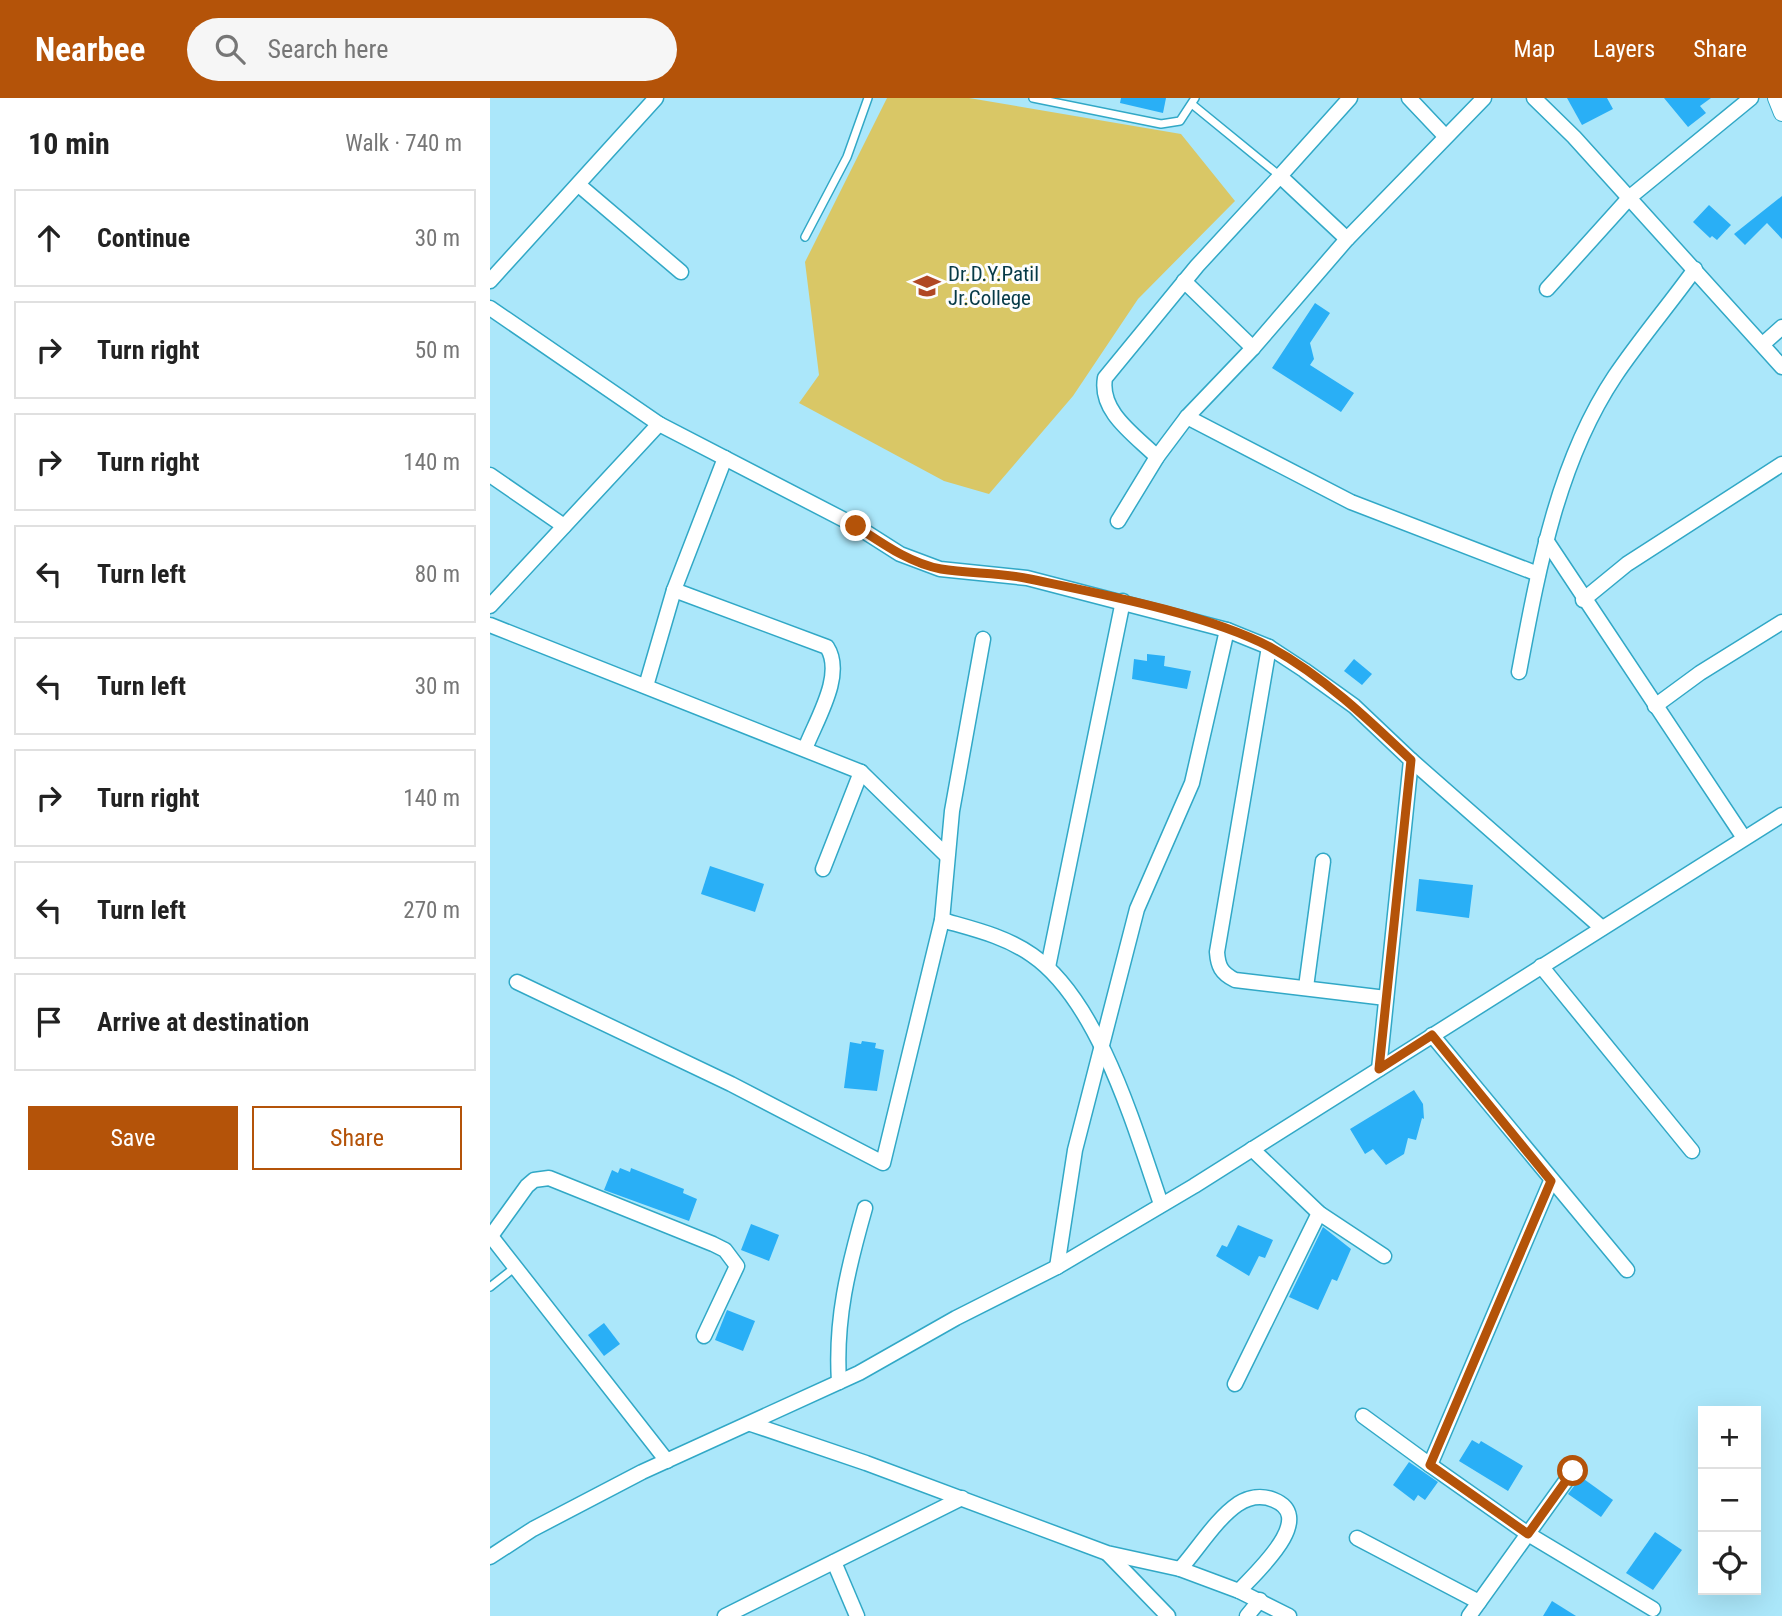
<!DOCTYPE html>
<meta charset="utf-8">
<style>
:root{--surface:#fff;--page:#f6f6f6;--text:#222;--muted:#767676;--line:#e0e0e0;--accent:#b45309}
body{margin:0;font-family:"Roboto Condensed",sans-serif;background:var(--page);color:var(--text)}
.controls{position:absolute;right:21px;bottom:21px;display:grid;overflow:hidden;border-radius:0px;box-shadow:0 7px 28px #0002}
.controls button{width:63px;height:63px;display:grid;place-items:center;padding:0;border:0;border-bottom:2px solid var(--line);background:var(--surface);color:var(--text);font:35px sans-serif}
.stop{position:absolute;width:21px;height:21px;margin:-16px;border:5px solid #b45309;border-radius:50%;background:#fff}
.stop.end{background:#b45309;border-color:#fff;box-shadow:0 2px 7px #0008}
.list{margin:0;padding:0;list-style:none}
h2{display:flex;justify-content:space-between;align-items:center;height:91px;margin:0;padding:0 28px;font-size:30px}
h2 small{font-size:23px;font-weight:400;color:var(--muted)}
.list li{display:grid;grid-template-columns:46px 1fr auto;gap:21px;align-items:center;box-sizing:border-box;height:98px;margin:0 14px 14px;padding:0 14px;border:2px solid var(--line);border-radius:0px}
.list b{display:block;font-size:26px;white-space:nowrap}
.list em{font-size:23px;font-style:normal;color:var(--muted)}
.actions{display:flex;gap:14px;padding:21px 28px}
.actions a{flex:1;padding:16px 0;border:2px solid var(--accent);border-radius:0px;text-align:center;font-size:24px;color:var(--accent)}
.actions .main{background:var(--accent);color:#fff}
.icon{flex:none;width:38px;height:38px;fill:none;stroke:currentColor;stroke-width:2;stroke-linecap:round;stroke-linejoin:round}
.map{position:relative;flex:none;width:1292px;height:1518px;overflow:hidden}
header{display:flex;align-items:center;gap:42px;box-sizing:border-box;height:98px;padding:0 35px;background:var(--accent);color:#fff}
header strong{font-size:33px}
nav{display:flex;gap:38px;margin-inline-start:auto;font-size:24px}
.search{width:490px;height:63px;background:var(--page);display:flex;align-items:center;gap:18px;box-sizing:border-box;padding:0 24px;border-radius:38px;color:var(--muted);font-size:26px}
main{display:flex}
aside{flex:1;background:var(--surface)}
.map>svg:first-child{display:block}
.green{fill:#d9c766}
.building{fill:#29aff6}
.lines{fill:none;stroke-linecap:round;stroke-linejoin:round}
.service-casing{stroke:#31a8c6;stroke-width:10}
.minor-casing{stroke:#31a8c6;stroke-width:17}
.tertiary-casing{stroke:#31a8c6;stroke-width:18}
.service{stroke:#fff;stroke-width:7}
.minor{stroke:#fff;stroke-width:14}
.tertiary{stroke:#fff;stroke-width:16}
.route{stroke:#b45309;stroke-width:9}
.labels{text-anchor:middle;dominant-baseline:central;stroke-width:6;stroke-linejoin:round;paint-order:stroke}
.poi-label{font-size:21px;fill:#063a47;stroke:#fdfdfd;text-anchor:start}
</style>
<header>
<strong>Nearbee</strong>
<div class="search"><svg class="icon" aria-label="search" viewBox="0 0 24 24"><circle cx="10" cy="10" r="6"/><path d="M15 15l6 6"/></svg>Search here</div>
<nav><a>Map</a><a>Layers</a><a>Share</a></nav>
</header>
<main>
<aside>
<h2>10 min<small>Walk · 740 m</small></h2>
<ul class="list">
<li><svg class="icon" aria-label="ahead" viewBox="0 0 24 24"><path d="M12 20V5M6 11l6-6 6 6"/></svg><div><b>Continue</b></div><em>30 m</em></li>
<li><svg class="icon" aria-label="right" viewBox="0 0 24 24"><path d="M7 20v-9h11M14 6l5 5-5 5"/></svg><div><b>Turn right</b></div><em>50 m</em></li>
<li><svg class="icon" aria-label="right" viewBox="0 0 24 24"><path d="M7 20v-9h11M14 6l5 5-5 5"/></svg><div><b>Turn right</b></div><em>140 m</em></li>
<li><svg class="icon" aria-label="left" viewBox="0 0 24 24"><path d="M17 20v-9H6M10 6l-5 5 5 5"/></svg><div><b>Turn left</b></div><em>80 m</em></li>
<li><svg class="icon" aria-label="left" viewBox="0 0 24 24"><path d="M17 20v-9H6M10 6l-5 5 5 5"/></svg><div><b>Turn left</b></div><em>30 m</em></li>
<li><svg class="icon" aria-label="right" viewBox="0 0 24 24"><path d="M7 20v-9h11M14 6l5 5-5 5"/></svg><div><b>Turn right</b></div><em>140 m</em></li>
<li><svg class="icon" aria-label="left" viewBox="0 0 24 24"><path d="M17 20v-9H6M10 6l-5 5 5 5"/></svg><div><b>Turn left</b></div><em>270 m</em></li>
<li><svg class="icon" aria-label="arrive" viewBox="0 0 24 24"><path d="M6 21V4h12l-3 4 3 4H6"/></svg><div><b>Arrive at destination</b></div></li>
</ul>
<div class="actions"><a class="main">Save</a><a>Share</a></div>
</aside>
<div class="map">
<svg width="1292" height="1518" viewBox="0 0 1292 1518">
<rect width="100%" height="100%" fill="#abe7fa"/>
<path class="green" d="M397,0H479L691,36L745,103L648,201L583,298L499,396L454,383L309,305L329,277L315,164Z"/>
<g class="building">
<path d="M631,0H676L673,15L630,5Z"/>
<path d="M1077,0H1117L1123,11L1092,27Z"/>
<path d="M1174,0H1221L1210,8L1216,15L1198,29Z"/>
<path d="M1292,98V141L1277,125L1255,147L1244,136Z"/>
<path d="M1219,107L1241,127L1227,142L1222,138L1220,140L1203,124Z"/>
<path d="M825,205L840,215L820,245L824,261L820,267L864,295L851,314L782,270Z"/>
<path d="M657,556L675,558L674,568L701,573L697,591L642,581L644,561L657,563Z"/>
<path d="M864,561L882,576L872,587L854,573Z"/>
<path d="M220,768L274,786L265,814L211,796Z"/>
<path d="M929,781L983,787L979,820L926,813Z"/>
<path d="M372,943L386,945L385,950L394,952L387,993L354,990L360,944L371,946Z"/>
<path d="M924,992L933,1006L934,1021L932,1020L926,1042L918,1040L914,1056L896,1067L883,1051L875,1056L860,1031Z"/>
<path d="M130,1070L140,1074L141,1070L194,1091L193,1095L207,1101L199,1123L114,1092L122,1072L128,1075Z"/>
<path d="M261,1126L289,1137L279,1163L251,1152Z"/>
<path d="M748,1127L783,1142L775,1160L769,1158L759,1178L726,1158L732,1147L737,1149Z"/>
<path d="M833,1129L861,1151L847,1183L842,1181L828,1212L799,1199Z"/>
<path d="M237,1212L265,1223L253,1253L225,1242Z"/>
<path d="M114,1225L130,1246L114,1258L98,1237Z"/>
<path d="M982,1342L989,1346L991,1343L1033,1368L1018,1393L969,1363Z"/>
<path d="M919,1364L948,1384L935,1402L928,1397L924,1403L903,1387Z"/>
<path d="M1091,1379L1123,1402L1111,1419L1078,1396Z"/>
<path d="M1165,1434L1192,1452L1163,1492L1136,1475Z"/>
<path d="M1062,1503L1086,1518H1053Z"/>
</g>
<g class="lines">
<g class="service-casing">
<g id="service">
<path d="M543,0L671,26L690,23L705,0"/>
<path d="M703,7L790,78"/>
<path d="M315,139L357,59L378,0"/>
<path d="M0,1189L24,1170"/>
</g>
</g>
<g class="minor-casing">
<g id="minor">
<path d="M919,0L955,38"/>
<path d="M1044,0L1084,39L1292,269"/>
<path d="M790,78L860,0"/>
<path d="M90,88L191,174"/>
<path d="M0,183L166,0"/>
<path d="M694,183L763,250"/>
<path d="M1057,191L1140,99L1261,0"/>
<path d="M0,210L169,326L366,428L410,456L450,471L537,480L737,532L779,549L814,572L864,608L921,662L889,971"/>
<path d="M1273,246L1292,229"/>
<path d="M697,319L861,404L1048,476"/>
<path d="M667,359C645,337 609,314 615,280L707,168L790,78L857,141"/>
<path d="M0,377L74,428"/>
<path d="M628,423L667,359L697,319L763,250L857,141L994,0"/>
<path d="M1056,442L1254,740"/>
<path d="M184,492L337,549C355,577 326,622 315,651"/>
<path d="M1093,502L1137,466L1292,366"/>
<path d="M0,508L169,326"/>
<path d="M0,527L371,674L457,758"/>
<path d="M779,549L727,854C728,868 731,875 745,882L896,900"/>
<path d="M1029,574C1048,473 1067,365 1125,278C1150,241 1179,207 1205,171"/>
<path d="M156,588L184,492L235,360"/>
<path d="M1165,608L1210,575L1292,524"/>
<path d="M921,662L1112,830"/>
<path d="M333,771L371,674"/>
<path d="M452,822C483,831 515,838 542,857C609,903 645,1031 671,1106"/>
<path d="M1051,868L1202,1053"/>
<path d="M558,869L633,503"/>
<path d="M27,884L241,986L393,1065L452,822L462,713L493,541"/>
<path d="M816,889L833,763"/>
<path d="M942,937L1137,1172"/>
<path d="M762,1051L829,1115L894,1158"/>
<path d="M0,1137L177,1363"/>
<path d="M1,1138L37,1088L44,1082L59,1080L223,1146L235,1152L247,1168L214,1238"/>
<path d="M567,1169L585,1052L647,811L702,685L737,532"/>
<path d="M349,1284C345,1221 358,1170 375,1110"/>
<path d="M745,1286L829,1115"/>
<path d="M873,1318L940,1367L1061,1083"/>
<path d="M261,1326L376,1365L617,1455L690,1471L749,1493L799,1518"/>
<path d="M940,1367L1038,1436L1163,1511"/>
<path d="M867,1440L989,1504"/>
<path d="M618,1456L678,1518"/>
<path d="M0,1459L43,1431L152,1374L369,1275L466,1220L567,1169L704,1088L1292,717"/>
<path d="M344,1464L367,1518"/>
<path d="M690,1471C708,1451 726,1421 748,1406C759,1399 772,1397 784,1402C828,1420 764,1476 749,1493"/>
<path d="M235,1518L472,1400"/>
<path d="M757,1518L770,1502"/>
<path d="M979,1518L1083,1373"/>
</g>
</g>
<g class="tertiary-casing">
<path id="tertiary" d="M1286,0L1292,15"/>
</g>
<use href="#service" class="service"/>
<use href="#minor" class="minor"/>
<use href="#tertiary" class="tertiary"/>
</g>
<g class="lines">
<path class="route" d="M366,428C392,445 419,465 451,471C480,476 510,474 540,481C611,496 717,516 780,549C833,578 878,621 921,662L889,971L942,937L1061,1083L940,1367L1038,1436L1083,1373"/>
</g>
<defs>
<g id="school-bare" transform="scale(2.1)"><path d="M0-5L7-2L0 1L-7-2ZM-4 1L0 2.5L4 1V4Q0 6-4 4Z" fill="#b04824" stroke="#fdfdfd" stroke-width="2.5" paint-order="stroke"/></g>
</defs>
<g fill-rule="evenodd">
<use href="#school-bare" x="437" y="188"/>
</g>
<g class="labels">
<g class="poi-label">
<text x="458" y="176">Dr.D.Y.Patil<tspan x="458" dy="24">Jr.College</tspan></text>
</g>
</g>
</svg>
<div class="controls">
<button>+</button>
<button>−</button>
<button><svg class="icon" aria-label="locate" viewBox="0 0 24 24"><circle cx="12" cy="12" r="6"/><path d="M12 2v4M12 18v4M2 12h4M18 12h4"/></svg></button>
</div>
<div class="stop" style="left:1083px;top:1373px"></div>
<div class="stop end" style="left:366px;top:428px"></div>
</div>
</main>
